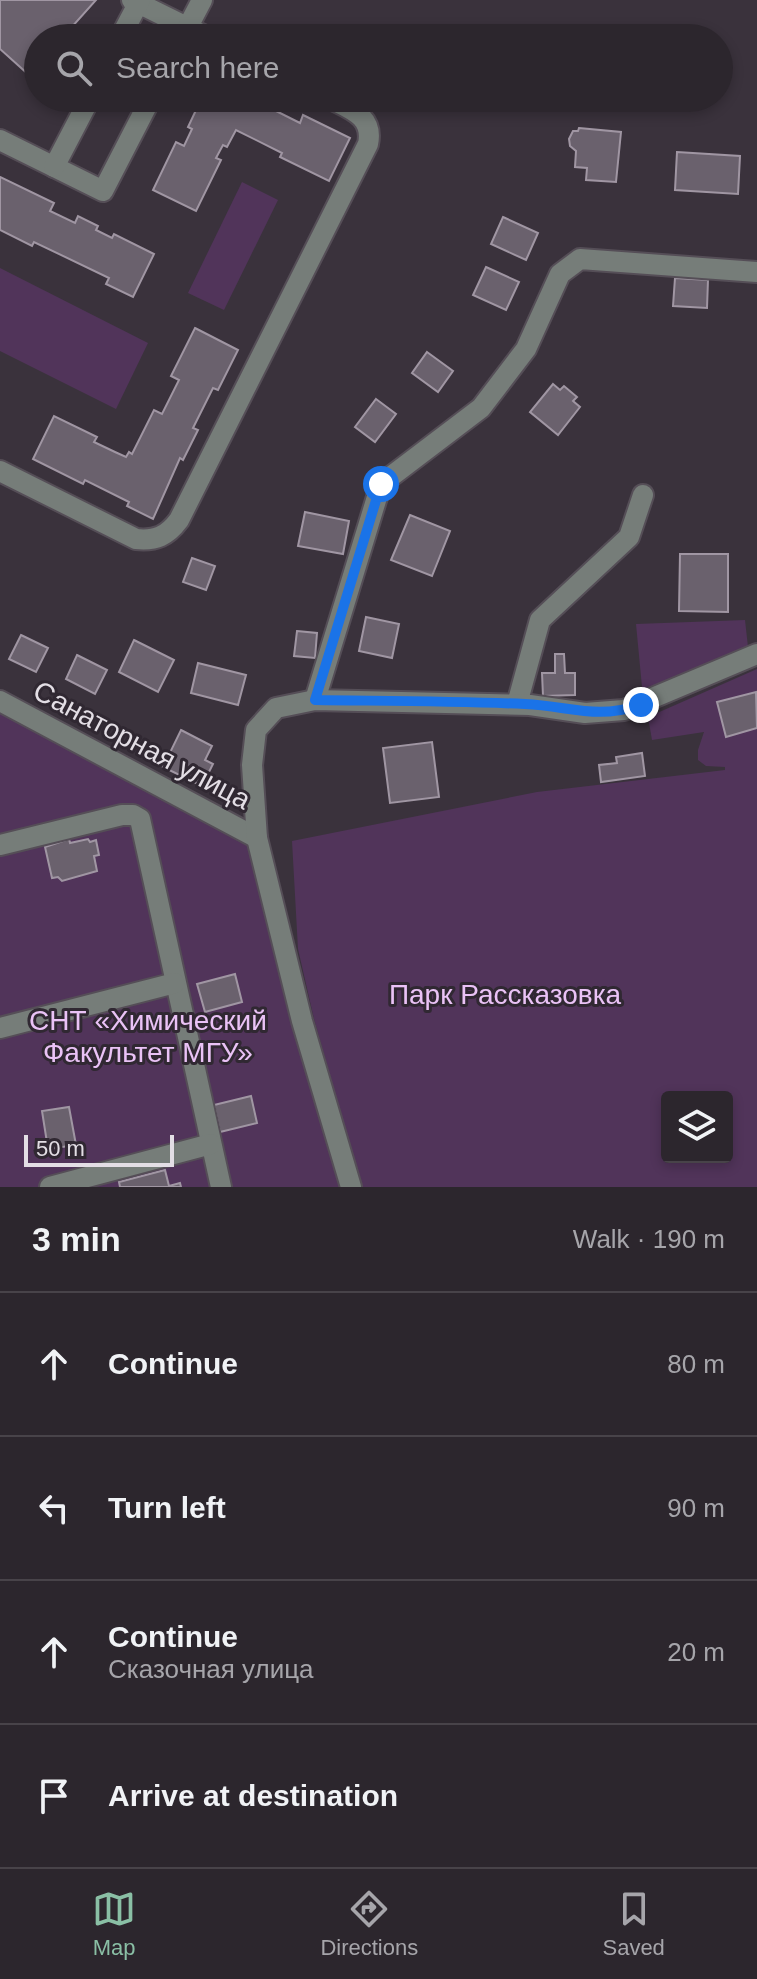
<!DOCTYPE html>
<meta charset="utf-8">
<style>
:root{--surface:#2c262d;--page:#383239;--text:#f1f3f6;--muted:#a6a5aa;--line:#484349;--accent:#8abfa5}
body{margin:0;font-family:Arial,sans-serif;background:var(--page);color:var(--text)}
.controls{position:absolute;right:24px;bottom:24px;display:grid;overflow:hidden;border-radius:8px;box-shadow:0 4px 12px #0003}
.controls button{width:72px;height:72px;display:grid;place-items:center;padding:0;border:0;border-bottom:2px solid var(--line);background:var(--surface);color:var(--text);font:40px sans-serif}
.scale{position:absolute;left:24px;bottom:20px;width:150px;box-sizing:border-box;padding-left:8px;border:4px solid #e3dee5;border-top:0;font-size:22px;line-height:28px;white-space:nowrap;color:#e3dee5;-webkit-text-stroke:6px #302832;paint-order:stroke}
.stop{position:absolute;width:24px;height:24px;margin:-18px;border:6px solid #1a73e8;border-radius:50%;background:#fff}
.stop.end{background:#1a73e8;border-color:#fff;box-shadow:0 2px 8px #0008}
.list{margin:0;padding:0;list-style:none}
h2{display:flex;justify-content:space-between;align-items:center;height:104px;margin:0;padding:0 32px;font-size:34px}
h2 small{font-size:26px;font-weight:400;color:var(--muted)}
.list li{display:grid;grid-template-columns:52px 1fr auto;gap:24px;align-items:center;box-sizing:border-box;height:144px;padding:0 32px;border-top:2px solid var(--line)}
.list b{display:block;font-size:30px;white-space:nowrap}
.list p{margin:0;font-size:26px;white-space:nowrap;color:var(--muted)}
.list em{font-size:26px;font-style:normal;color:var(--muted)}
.icon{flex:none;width:44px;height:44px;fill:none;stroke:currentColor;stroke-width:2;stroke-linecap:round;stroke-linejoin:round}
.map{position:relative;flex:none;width:757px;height:1187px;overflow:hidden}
.search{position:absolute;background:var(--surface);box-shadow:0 4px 12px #0003;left:24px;right:24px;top:24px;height:88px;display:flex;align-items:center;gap:20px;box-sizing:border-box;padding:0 28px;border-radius:44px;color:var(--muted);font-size:30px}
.sheet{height:680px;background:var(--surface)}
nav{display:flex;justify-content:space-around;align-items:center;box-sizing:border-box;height:112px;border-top:2px solid var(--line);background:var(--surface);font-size:22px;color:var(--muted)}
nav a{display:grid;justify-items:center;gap:4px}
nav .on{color:var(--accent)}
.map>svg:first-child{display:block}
.green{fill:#51345a;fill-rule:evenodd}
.building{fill:#6a616d;stroke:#a096a3;stroke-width:2}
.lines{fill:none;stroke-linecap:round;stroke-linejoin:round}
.minor-casing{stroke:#554e57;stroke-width:24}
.minor{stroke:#767d79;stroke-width:20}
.route{stroke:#1a73e8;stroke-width:10}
.labels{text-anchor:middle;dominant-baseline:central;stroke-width:6;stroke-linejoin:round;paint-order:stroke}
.street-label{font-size:28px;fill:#e3dee5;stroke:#302832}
.park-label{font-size:28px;fill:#eac2f6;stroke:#302832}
</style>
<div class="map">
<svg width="757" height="1187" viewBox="0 0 757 1187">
<rect width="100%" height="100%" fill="#3a323c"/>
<g class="green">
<path d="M242,182L278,200L224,310L188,293Z"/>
<path d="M0,268L148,343L116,409L0,351Z"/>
<path d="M745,620L748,647L746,650L646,691L642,687L636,624Z"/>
<path d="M757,669V1187H362L314,1019L298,949L292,841L537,792L725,770V767L706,766L698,760V750L704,732L652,740L648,717ZM667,1097H727V1157H667Z"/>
<path d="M0,711L248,846L344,1187H0Z"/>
</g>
<g class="building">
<path d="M0,0H96L62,38H38V65L29,75L0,49Z"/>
<path d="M198,98H257L256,101L300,123L303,115L350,138L329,181L280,157L282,153L236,130L227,147L223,145L216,158L221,160L196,211L153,190L176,142L184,146L192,129L188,127L197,108L194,106Z"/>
<path d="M579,128L621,132L616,182L586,180L587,168L575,167L576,151L570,146L569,139L573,131H578Z"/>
<path d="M677,152L740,156L738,194L675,190Z"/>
<path d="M0,177L54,203L50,211L75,223L78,216L98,226L96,230L112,238L114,234L154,254L133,297L106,284L109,278L34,242L32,246L0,230Z"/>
<path d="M503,217L538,233L526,260L491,244Z"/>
<path d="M486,267L519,282L506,310L473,295Z"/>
<path d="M675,278L708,280L707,308L673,306Z"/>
<path d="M195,328L238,350L218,390L213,388L193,428L198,430L183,460L180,458L153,519L127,506L129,502L85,480L83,484L33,459L54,416L97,437L94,442L115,452L126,457L129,452L132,454L154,410L162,414L179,380L171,376Z"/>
<path d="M427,352L453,371L438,392L412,373Z"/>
<path d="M553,384L560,390L564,386L577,397L573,401L580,407L558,435L530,412Z"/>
<path d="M376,399L396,414L375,442L355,427Z"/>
<path d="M305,512L349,521L343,554L298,546Z"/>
<path d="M410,515L450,531L432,576L391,560Z"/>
<path d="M680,554H728V612L679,611Z"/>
<path d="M192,558L215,566L206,590L183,582Z"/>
<path d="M366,617L399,624L392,658L359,651Z"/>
<path d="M297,631L317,633L315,658L294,656Z"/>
<path d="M21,635L48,648L36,672L9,659Z"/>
<path d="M134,640L174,660L158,692L119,672Z"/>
<path d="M555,654H564L565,673H575V695L543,696L542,673H555Z"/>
<path d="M77,655L107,670L95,694L66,679Z"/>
<path d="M198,663L246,675L238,705L191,693Z"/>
<path d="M756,692L757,728L726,737L717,702Z"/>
<path d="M181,730L212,746L205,760L213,764L202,786L163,767Z"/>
<path d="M432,742L439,797L390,803L383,748Z"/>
<path d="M642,753L645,776L601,782L599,765L617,763L616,757Z"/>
<path d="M69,839L70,843L88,839L90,842L96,840L99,855L94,856L97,871L62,881L58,877L52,878L45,847Z"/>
<path d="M235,974L242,1002L205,1012L197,984Z"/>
<path d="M251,1096L257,1123L220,1132L214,1105Z"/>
<path d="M69,1107L76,1145L48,1149L42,1111Z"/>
<path d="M165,1170L169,1186L180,1183L181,1187H120L119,1182Z"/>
</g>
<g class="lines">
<g class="minor-casing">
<g id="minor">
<path d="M132,0L209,38"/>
<path d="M120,38L140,0"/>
<path d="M182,38L202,0"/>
<path d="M0,140L103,191L151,98"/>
<path d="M54,167L90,98"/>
<path d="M0,471L136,539C156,541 167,536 179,520L368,144C374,116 350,109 329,98"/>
<path d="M315,700L381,484L481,408L526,349L560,274L580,259L757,272"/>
<path d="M0,701L257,838"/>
<path d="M517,704L540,620L629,537L643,495"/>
<path d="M0,845L122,815H133L140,819L221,1187"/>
<path d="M0,1028L175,983"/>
<path d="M50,1187L211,1144"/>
<path d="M351,1187L302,1021L257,838L252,765L256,730L276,708L315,700L530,705L585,713L624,710L757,654"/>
</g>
</g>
<use href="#minor" class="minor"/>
</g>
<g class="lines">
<path class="route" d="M381,484L315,700C385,701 455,701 525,704C570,706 595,720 641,705"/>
</g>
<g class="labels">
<g class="street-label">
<text transform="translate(142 745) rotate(28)">Санаторная улица</text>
</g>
<g class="park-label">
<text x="505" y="994">Парк Рассказовка</text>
<text x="148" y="1020">СНТ «Химический<tspan x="148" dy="32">Факультет МГУ»</tspan></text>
</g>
</g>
</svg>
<div class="controls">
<button><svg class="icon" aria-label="layers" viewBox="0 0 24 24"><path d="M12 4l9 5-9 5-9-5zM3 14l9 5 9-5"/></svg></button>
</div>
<div class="scale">50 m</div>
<div class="stop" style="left:381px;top:484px"></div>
<div class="stop end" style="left:641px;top:705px"></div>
<div class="search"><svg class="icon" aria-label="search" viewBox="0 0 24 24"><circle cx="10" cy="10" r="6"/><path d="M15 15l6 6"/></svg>Search here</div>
</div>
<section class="sheet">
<h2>3 min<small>Walk · 190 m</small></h2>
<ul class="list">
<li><svg class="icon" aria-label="ahead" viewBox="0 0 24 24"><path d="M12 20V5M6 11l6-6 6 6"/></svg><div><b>Continue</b></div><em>80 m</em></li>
<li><svg class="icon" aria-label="left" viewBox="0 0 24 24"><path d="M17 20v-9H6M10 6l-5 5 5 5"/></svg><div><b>Turn left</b></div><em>90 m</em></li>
<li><svg class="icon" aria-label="ahead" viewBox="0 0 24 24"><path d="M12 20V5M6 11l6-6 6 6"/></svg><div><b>Continue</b><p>Сказочная улица</p></div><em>20 m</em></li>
<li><svg class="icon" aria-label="arrive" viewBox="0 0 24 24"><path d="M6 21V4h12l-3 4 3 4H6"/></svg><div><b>Arrive at destination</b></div></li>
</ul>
</section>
<nav>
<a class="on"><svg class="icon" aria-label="map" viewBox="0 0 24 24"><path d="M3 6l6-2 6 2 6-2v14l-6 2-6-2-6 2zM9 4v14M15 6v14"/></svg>Map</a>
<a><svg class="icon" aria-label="directions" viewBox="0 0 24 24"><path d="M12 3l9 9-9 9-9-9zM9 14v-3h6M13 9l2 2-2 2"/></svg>Directions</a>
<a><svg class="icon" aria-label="saved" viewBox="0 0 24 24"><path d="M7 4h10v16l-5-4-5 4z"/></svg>Saved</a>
</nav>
